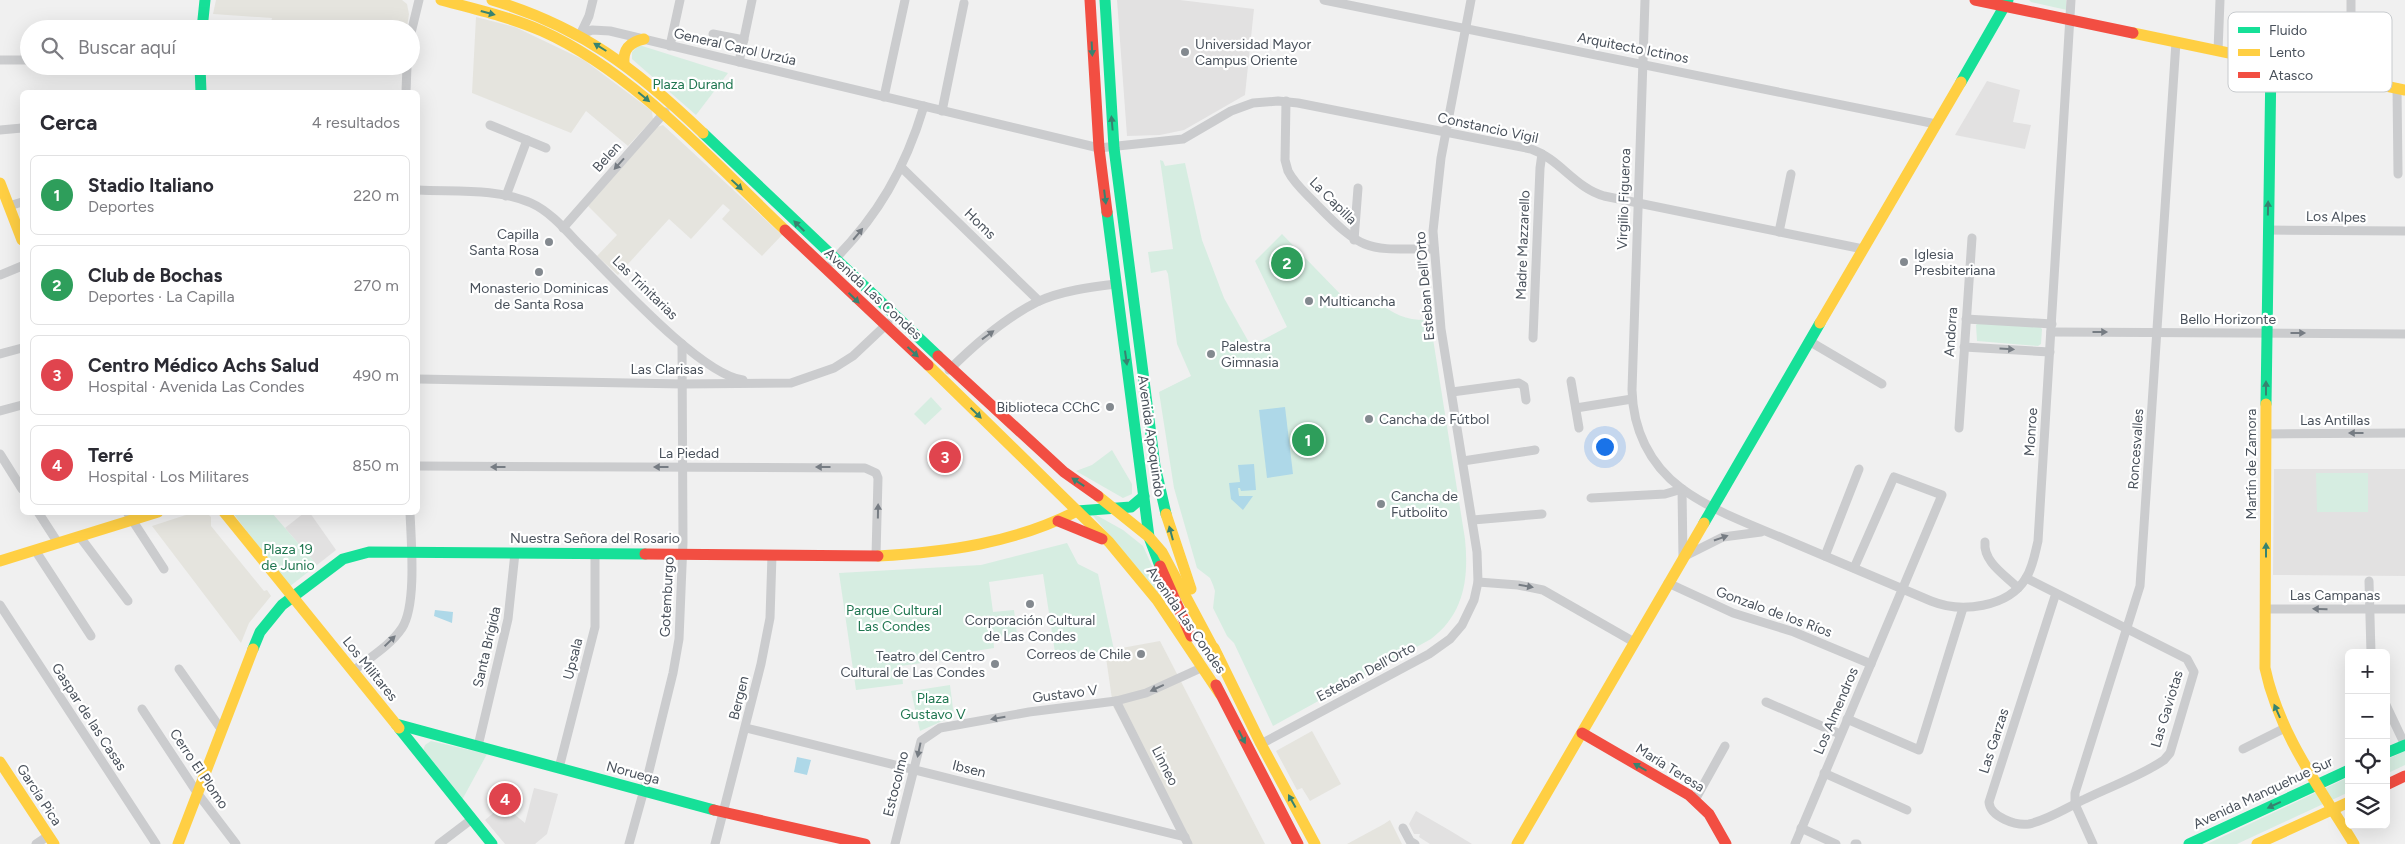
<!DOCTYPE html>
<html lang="es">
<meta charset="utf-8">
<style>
:root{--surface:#fff;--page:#f7f7f7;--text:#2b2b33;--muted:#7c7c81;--line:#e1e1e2;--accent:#83898f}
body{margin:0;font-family:Figtree,sans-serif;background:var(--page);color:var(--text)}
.controls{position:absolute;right:15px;bottom:15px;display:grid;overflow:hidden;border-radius:8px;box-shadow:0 5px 20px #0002}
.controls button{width:45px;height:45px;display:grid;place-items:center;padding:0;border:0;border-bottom:1px solid var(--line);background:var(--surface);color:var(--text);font:25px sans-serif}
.you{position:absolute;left:1604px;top:446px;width:18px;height:18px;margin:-12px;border:4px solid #fff;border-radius:50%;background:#1a73e8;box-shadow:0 0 0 8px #1a73e833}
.badge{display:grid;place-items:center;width:32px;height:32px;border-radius:50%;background:var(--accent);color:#fff;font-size:16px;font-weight:700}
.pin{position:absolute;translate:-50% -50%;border:2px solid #fff;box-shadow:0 1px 5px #0006}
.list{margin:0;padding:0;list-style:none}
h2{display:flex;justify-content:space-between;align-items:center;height:65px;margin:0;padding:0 20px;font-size:21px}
h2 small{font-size:16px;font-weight:400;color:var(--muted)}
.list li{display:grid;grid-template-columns:32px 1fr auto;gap:15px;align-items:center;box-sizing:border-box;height:80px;margin:0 10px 10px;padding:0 10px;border:1px solid var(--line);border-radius:8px}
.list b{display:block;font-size:19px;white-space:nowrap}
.list p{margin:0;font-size:16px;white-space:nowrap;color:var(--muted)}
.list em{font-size:16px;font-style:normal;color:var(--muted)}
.icon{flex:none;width:28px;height:28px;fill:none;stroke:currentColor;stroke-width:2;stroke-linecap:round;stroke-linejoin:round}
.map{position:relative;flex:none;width:2405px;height:844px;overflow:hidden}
.search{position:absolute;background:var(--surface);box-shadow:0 5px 20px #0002;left:20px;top:20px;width:400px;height:55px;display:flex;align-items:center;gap:12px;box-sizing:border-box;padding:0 18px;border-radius:28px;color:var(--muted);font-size:19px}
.panel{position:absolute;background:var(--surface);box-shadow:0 5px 20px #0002;left:20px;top:90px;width:400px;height:425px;border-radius:8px}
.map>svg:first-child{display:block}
.commercial{fill:#e5e4de}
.education{fill:#e2e1e1}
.green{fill:#d6ede1}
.water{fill:#aed8e8}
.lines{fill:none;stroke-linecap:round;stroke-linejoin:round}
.street{stroke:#cbccce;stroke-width:9}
.fast{stroke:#16e098;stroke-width:11}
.slow{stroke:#ffcf43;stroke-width:11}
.jam{stroke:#f24e42;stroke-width:11}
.oneway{fill:#378370}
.oneway2{fill:#767c83}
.poi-dot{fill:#83898f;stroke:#fff;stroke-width:2}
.labels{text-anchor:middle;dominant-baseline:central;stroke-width:4.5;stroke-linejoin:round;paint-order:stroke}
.poi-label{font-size:14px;fill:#49515b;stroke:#fff;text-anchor:start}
.street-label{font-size:14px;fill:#49515b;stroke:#fff}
.park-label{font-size:14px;fill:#1f7650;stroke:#fff}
.key{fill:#fff;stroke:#c8cbce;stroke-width:1}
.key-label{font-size:14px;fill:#49515b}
</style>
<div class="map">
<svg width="2405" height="844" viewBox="0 0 2405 844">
<rect width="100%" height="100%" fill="#f0f0f0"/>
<g class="commercial">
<path d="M216,0H402L407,4L409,14L407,27L270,28L272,18L213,14Z"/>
<path d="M476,17L515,27L584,60L652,111L653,119L628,146L586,111L571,133L472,93Z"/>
<path d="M663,125L782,235L762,256L722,219L730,210L723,204L691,239L669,219L618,275L597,256L617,235L588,206L657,127Z"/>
<path d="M192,513H207L211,517V526L264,591L267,590L271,596L249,623L241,643L152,526Z"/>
<path d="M1160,641L1265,844H1188L1113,706L1105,651Z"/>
<path d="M1312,731L1341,784L1310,801L1302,788L1297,790L1276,751Z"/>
<path d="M1390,820L1402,844H1347L1384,824Z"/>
</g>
<g class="education">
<path d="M1117,0H1180L1254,9L1245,95L1184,130L1160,135L1127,136Z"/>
<path d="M1987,81L2020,90L2013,122L2031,125L2025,149L1955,135Z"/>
<path d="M2274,469H2405V576L2273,575Z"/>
<path d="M304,513H310L336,550L317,565L285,528Z"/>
<path d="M534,788L558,794L547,834L535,844H505L485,820L503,805L525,823Z"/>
<path d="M1416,811L1449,830L1472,844H1430L1419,837L1420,834H1414L1409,824Z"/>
</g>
<g class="green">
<path d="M2029,0H2066L2067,10L2031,2Z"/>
<path d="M639,45L728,73L696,115L632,59V52Z"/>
<path d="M1160,160L1163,161L1165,166L1185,163L1202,240L1224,298L1251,346L1287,327L1255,261L1282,234L1348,302L1377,301C1394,315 1408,321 1430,320L1465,539C1469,579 1464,614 1431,639L1273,726L1234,643L1227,636L1213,608L1215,591L1213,585L1210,578L1197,568L1174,488L1159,392L1191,376L1177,344L1168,274L1166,270L1151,273L1148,252L1173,249Z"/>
<path d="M1978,323L2040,327L2042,329L2041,344L2038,346L1977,341L1976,325Z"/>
<path d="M931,397L942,409L925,425L914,414Z"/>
<path d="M1112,450L1132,484V494L1123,498L1076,471L1092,465Z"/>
<path d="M2316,473H2368V512H2317Z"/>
<path d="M1089,511L1123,530L1143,546L1171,608Z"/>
<path d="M233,513H272L317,565L289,587Z"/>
<path d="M1067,543L1078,564L1098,574L1114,650L1056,659L1043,574L989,582L993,612L1014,610L1017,634L993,638L994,648L956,654V658L901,666L903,684L856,690L839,573L981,565Z"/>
<path d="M950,685L954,716L920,731L911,691Z"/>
<path d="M431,741L487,754L462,800L423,751L425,745Z"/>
<path d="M2405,751V765L2386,774V760Z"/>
<path d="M2349,777V792L2237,844H2207Z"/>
</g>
<g class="water">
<path d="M1285,407L1293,474L1267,478L1259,410Z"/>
<path d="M1254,464L1256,490L1241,491L1240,488H1238L1239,496H1253L1243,510L1231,499L1229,483L1240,482L1238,465Z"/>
<path d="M435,610L453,612L452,623L434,616Z"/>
<path d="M797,757L811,760L807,775L794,772Z"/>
</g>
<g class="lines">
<g class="street">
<path d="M1324,0L1936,124"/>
<path d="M1645,0L1632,390C1633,429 1649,464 1681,488C1710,510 1754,526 1787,540C1835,560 1883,581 1931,601C1961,613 2008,608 2026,578C2033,567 2035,553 2038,541L2071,0"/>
<path d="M2351,0V79"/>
<path d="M411,33L419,0"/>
<path d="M713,34L744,40"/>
<path d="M579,35L592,30L610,31L1099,148L1183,139L1231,111L1253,103L1278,101L1298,103L1531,149C1560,159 1575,188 1604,196L1863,249"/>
<path d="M580,35L589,16L593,0"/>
<path d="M670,46L680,0"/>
<path d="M2218,51L2220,0"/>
<path d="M0,60H29"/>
<path d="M739,62L752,0"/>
<path d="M2397,88L2398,174"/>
<path d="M406,92L407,66"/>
<path d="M884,97L905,0"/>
<path d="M1286,101L1285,160L1288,171C1295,185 1308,195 1318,206C1365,254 1368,249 1434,249"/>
<path d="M942,111L964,3"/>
<path d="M490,125L546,148"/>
<path d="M0,130L22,128"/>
<path d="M901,167L1039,301"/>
<path d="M418,190C454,192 497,188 531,203C549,211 564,228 577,242C611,275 700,375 743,380"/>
<path d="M506,196L527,140"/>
<path d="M9,206L22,202"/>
<path d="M563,228L665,112"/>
<path d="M2268,230L2405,231"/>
<path d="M1779,232L1791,174"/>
<path d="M1354,240L1358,188"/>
<path d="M832,262C878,216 905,169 924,106"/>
<path d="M0,275L22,266"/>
<path d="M1966,319L2052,324"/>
<path d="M2051,332L2405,334"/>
<path d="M1533,338L1540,168L1542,154"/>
<path d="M1809,341L1882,384"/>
<path d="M1964,347L2050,352"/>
<path d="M0,354L22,348"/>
<path d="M949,370C975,344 1005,318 1037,302C1060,291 1091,287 1116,284"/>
<path d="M418,379L683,384L791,383L834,368L853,356L888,323"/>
<path d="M1571,381L1579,428"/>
<path d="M1452,392L1519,383L1524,386L1526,400"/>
<path d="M1576,408L1632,399"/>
<path d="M0,411L22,405"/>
<path d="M1959,428L1972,238"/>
<path d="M2266,434L2405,433"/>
<path d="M0,454L22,489"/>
<path d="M1463,461L1535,450"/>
<path d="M418,466L865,468L876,473L878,478L876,556"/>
<path d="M1682,489L1683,558"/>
<path d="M1591,498L1665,494L1682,489"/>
<path d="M38,512L58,543"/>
<path d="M127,512L164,569"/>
<path d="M1473,520L1542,514"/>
<path d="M80,537L128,601"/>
<path d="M1985,542C1983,562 2005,575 2018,588"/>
<path d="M35,550L91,636"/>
<path d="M1687,555L1723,537L1761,532"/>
<path d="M1825,556L1859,469"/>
<path d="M2026,578L2187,659L2194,672L2170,753L2164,760C2141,776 2111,786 2085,799C2068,807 2048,820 2029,824C2016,826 1990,817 1989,802L2056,593"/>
<path d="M2369,581L2371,653"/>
<path d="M1478,582L1518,585L1543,590L1634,642"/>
<path d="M1668,583L1733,613L1794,632L1871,664"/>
<path d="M0,605L156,844"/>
<path d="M2266,609H2405"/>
<path d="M179,669L221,729"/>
<path d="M353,671C369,658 390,646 402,628C417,605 411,540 410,512"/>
<path d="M1116,701L1188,844"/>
<path d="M1766,702L1840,734"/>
<path d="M2386,705L2405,745"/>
<path d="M142,709L198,794L236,844"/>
<path d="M1847,719L1919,750L1963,608"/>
<path d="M746,728L1185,837"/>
<path d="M1261,744L1429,654L1450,639L1462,625L1474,600L1478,582L1477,552L1441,329L1433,231L1441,158L1471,0"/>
<path d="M478,746L508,619L515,553"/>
<path d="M2243,749L2285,728"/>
<path d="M559,768L595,627V554"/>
<path d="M1824,773L1907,810"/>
<path d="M1695,800L1725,746"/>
<path d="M1403,828L1410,841L1415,844"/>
<path d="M1801,828L1836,844"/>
<path d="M36,844L48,836"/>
<path d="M439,844L472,819"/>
<path d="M629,844L647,779L673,673L679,639L683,542L682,344"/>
<path d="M715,844L761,664L770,618L772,555"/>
<path d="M895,844L921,741L940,728L1029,712L1116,701L1146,693L1201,668"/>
<path d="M1795,844L1942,495L1894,477L1854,568"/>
<path d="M1855,844H1857"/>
<path d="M2093,844L2075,804V793L2140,586L2176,42"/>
</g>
<g class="fast">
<path d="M1105,0L1114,148L1155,466L1166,514"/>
<path d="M202,29L205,0"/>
<path d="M200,66L201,92"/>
<path d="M1961,82L2008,0"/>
<path d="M703,133L938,356"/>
<path d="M1107,212L1149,537L1160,566"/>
<path d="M2266,404L2271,62"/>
<path d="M1077,511L1131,507L1144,496"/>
<path d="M1704,523L1820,323"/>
<path d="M253,649L260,632L282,605L343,559L369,552L645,554"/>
<path d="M396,724L714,810"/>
<path d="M399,728L492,844"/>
<path d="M2386,753L2405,745"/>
<path d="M2189,844L2349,770"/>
</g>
<g class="slow">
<path d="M441,0C475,9 510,17 542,31C634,72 713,162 785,230"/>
<path d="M492,0C582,27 636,69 703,133"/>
<path d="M2133,33L2405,90"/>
<path d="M624,63C623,49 630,42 644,39"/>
<path d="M0,183L22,240"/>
<path d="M1820,323L1961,82"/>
<path d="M928,365L1109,542L1157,600L1220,694"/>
<path d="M2266,404L2265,668C2279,734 2320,788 2354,844"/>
<path d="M1098,496L1149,537L1162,552L1218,657"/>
<path d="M224,512L399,728"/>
<path d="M1166,514L1191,589"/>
<path d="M878,556C948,552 1014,543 1077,511"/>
<path d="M0,561L158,512"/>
<path d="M1214,648L1261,744L1315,844"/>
<path d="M0,762L54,844"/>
<path d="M178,844L253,649"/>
<path d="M1517,844L1704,523"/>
<path d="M2257,844L2349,802"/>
</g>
<g class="jam">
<path d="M1090,0L1099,148L1107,212"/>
<path d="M1975,0L2133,33"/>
<path d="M785,230L928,365"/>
<path d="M938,356L1064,472L1098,496"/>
<path d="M1058,521L1102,539"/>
<path d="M645,554L878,556"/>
<path d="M1160,566L1191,636"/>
<path d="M1216,685L1298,844"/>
<path d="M1582,733L1689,795L1709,814L1726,844"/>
<path d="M2386,785L2405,776"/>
<path d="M714,810L865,844"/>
</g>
</g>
<defs><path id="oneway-solid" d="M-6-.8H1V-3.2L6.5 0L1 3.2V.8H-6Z" transform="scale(1.25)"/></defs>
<g class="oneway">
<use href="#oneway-solid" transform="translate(488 13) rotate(15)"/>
<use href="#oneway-solid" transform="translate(600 47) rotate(-148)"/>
<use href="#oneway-solid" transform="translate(1092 49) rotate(87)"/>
<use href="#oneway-solid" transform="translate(644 97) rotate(40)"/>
<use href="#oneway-solid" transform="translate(1112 123) rotate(-95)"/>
<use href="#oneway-solid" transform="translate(737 185) rotate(43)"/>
<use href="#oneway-solid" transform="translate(1105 197) rotate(83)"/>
<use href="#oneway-solid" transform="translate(2268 208) rotate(-89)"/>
<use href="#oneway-solid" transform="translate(799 226) rotate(-136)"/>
<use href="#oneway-solid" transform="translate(854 298) rotate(44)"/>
<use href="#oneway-solid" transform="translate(913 352) rotate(43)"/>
<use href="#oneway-solid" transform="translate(1126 358) rotate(82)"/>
<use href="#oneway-solid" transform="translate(2266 388) rotate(-90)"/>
<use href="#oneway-solid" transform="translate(976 413) rotate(44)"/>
<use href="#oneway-solid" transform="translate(1078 482) rotate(-147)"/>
<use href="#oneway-solid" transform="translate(1171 533) rotate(-105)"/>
<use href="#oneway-solid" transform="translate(2266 550) rotate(-90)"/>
<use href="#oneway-solid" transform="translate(2277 711) rotate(-114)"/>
<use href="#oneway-solid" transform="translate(1242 737) rotate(63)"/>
<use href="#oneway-solid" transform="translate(1640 767) rotate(-150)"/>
<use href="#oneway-solid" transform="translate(1292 801) rotate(-119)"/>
<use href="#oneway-solid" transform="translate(2274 805) rotate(155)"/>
</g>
<g class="oneway2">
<use href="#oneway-solid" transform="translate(619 164) rotate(132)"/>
<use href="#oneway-solid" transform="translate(858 234) rotate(-50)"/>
<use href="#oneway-solid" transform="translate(2100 332)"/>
<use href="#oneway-solid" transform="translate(2298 333)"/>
<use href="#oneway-solid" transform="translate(988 335) rotate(-36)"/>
<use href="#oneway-solid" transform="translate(2007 349) rotate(3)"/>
<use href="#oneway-solid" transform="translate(2356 433) rotate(180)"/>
<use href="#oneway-solid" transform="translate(498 467) rotate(-180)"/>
<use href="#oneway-solid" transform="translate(661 467) rotate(-180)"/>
<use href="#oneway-solid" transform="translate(823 467) rotate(-180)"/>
<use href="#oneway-solid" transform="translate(878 511) rotate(-89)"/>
<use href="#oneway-solid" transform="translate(1721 538) rotate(-19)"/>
<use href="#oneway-solid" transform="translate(1526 586) rotate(10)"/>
<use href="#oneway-solid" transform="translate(2320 609) rotate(-179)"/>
<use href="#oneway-solid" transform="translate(390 641) rotate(-44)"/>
<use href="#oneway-solid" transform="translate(1157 688) rotate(155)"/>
<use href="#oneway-solid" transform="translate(998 718) rotate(170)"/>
<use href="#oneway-solid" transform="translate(919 750) rotate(102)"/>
</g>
<g class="poi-dot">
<circle cx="1185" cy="52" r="5"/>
<circle cx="549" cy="242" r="5"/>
<circle cx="1904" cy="262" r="5"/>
<circle cx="539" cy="272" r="5"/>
<circle cx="1309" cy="301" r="5"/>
<circle cx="1211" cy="354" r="5"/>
<circle cx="1110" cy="407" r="5"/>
<circle cx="1369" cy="419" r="5"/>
<circle cx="1381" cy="504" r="5"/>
<circle cx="1030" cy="604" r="5"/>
<circle cx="1141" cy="654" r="5"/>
<circle cx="995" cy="664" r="5"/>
</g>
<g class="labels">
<g class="poi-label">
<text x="1195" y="44">Universidad Mayor<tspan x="1195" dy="16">Campus Oriente</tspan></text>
<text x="539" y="234" text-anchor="end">Capilla<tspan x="539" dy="16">Santa Rosa</tspan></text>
<text x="1914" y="254">Iglesia<tspan x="1914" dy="16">Presbiteriana</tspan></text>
<text x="539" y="288" text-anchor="middle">Monasterio Dominicas<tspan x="539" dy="16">de Santa Rosa</tspan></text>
<text x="1319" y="301">Multicancha</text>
<text x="1221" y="346">Palestra<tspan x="1221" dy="16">Gimnasia</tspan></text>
<text x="1100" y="407" text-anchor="end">Biblioteca CChC</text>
<text x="1379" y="419">Cancha de Fútbol</text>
<text x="1391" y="496">Cancha de<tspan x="1391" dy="16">Futbolito</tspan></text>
<text x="1030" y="620" text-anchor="middle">Corporación Cultural<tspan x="1030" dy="16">de Las Condes</tspan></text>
<text x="1131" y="654" text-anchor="end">Correos de Chile</text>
<text x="985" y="656" text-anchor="end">Teatro del Centro<tspan x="985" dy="16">Cultural de Las Condes</tspan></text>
</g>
<g class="street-label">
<text transform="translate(735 47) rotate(13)">General Carol Urzúa</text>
<text transform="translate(1633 48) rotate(11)">Arquitecto Ictinos</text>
<text transform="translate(1488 128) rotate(12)">Constancio Vigil</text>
<text transform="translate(607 157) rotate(-48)">Belen</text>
<text transform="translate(1624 199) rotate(-88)">Virgilio Figueroa</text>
<text transform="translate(1333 201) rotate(45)">La Capilla</text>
<text transform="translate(2336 217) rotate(1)">Los Alpes</text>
<text transform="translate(980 224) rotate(44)">Homs</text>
<text transform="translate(1523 245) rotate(-88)">Madre Mazzarello</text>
<text transform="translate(1425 286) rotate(-95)">Esteban Dell'Orto</text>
<text transform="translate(645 288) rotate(44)">Las Trinitarias</text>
<text transform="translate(873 294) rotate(43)">Avenida Las Condes</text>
<text x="2228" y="319">Bello Horizonte</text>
<text transform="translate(1951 332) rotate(-86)">Andorra</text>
<text x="667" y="369">Las Clarisas</text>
<text x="2335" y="420">Las Antillas</text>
<text transform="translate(2031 432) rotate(-86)">Monroe</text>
<text transform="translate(1151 436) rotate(82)">Avenida Apoquindo</text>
<text transform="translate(2136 449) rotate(-86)">Roncesvalles</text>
<text x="689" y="453">La Piedad</text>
<text transform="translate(2251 464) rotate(-90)">Martín de Zamora</text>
<text x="595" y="538">Nuestra Señora del Rosario</text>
<text x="2335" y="595">Las Campanas</text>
<text transform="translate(667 597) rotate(-87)">Gotemburgo</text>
<text transform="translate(1774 612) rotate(20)">Gonzalo de los Ríos</text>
<text transform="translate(1186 620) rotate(55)">Avenida Las Condes</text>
<text transform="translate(487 647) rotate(-77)">Santa Brígida</text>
<text transform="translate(573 659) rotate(-76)">Upsala</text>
<text transform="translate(370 669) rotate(51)">Los Militares</text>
<text transform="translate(1366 672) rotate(-28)">Esteban Dell'Orto</text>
<text transform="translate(1065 694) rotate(-7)">Gustavo V</text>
<text transform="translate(739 698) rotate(-76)">Bergen</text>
<text transform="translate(2167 709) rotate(-73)">Las Gaviotas</text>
<text transform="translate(1836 711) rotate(-67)">Los Almendros</text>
<text transform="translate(89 717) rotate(57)">Gaspar de las Casas</text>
<text transform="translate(1994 741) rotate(-72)">Las Garzas</text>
<text transform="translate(1165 766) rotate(63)">Linneo</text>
<text transform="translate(1670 768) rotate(32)">María Teresa</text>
<text transform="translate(199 769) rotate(56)">Cerro El Plomo</text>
<text transform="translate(969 769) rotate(14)">Ibsen</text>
<text transform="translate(633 773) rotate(15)">Noruega</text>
<text transform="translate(896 784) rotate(-76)">Estocolmo</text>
<text transform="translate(2263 793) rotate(-25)">Avenida Manquehue Sur</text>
<text transform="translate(39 795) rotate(57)">García Pica</text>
</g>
<g class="park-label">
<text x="693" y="84">Plaza Durand</text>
<text x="288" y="549">Plaza 19<tspan x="288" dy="16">de Junio</tspan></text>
<text x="894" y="610">Parque Cultural<tspan x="894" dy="16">Las Condes</tspan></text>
<text x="933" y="698">Plaza<tspan x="933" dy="16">Gustavo V</tspan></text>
</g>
</g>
<rect x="2228" y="12" width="164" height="80" rx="8" class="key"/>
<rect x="2238" y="27" width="22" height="6" fill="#16e098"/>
<rect x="2238" y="49" width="22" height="7" fill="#ffcf43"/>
<rect x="2238" y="72" width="22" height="6" fill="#f24e42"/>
<g class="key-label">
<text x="2269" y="35">Fluido</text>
<text x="2269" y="57">Lento</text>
<text x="2269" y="80">Atasco</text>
</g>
</svg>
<div class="controls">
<button>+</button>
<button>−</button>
<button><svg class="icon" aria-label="locate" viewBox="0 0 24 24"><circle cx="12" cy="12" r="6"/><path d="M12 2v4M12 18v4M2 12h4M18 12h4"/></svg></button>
<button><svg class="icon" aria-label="layers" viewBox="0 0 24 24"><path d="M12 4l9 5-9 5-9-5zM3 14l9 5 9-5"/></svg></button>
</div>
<div class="you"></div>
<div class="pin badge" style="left:1308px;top:440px;background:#2e9e5b">1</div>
<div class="pin badge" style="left:1287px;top:263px;background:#2e9e5b">2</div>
<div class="pin badge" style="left:945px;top:457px;background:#e0444e">3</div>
<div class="pin badge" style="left:505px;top:799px;background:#e0444e">4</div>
<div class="search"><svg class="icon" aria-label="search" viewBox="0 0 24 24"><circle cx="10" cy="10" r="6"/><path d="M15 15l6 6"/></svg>Buscar aquí</div>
<section class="panel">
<h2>Cerca<small>4 resultados</small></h2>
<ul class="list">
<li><span class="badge" style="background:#2e9e5b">1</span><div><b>Stadio Italiano</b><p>Deportes</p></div><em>220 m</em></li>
<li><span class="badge" style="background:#2e9e5b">2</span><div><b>Club de Bochas</b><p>Deportes · La Capilla</p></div><em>270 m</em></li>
<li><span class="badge" style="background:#e0444e">3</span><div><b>Centro Médico Achs Salud</b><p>Hospital · Avenida Las Condes</p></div><em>490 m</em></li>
<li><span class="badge" style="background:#e0444e">4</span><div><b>Terré</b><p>Hospital · Los Militares</p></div><em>850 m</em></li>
</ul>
</section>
</div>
